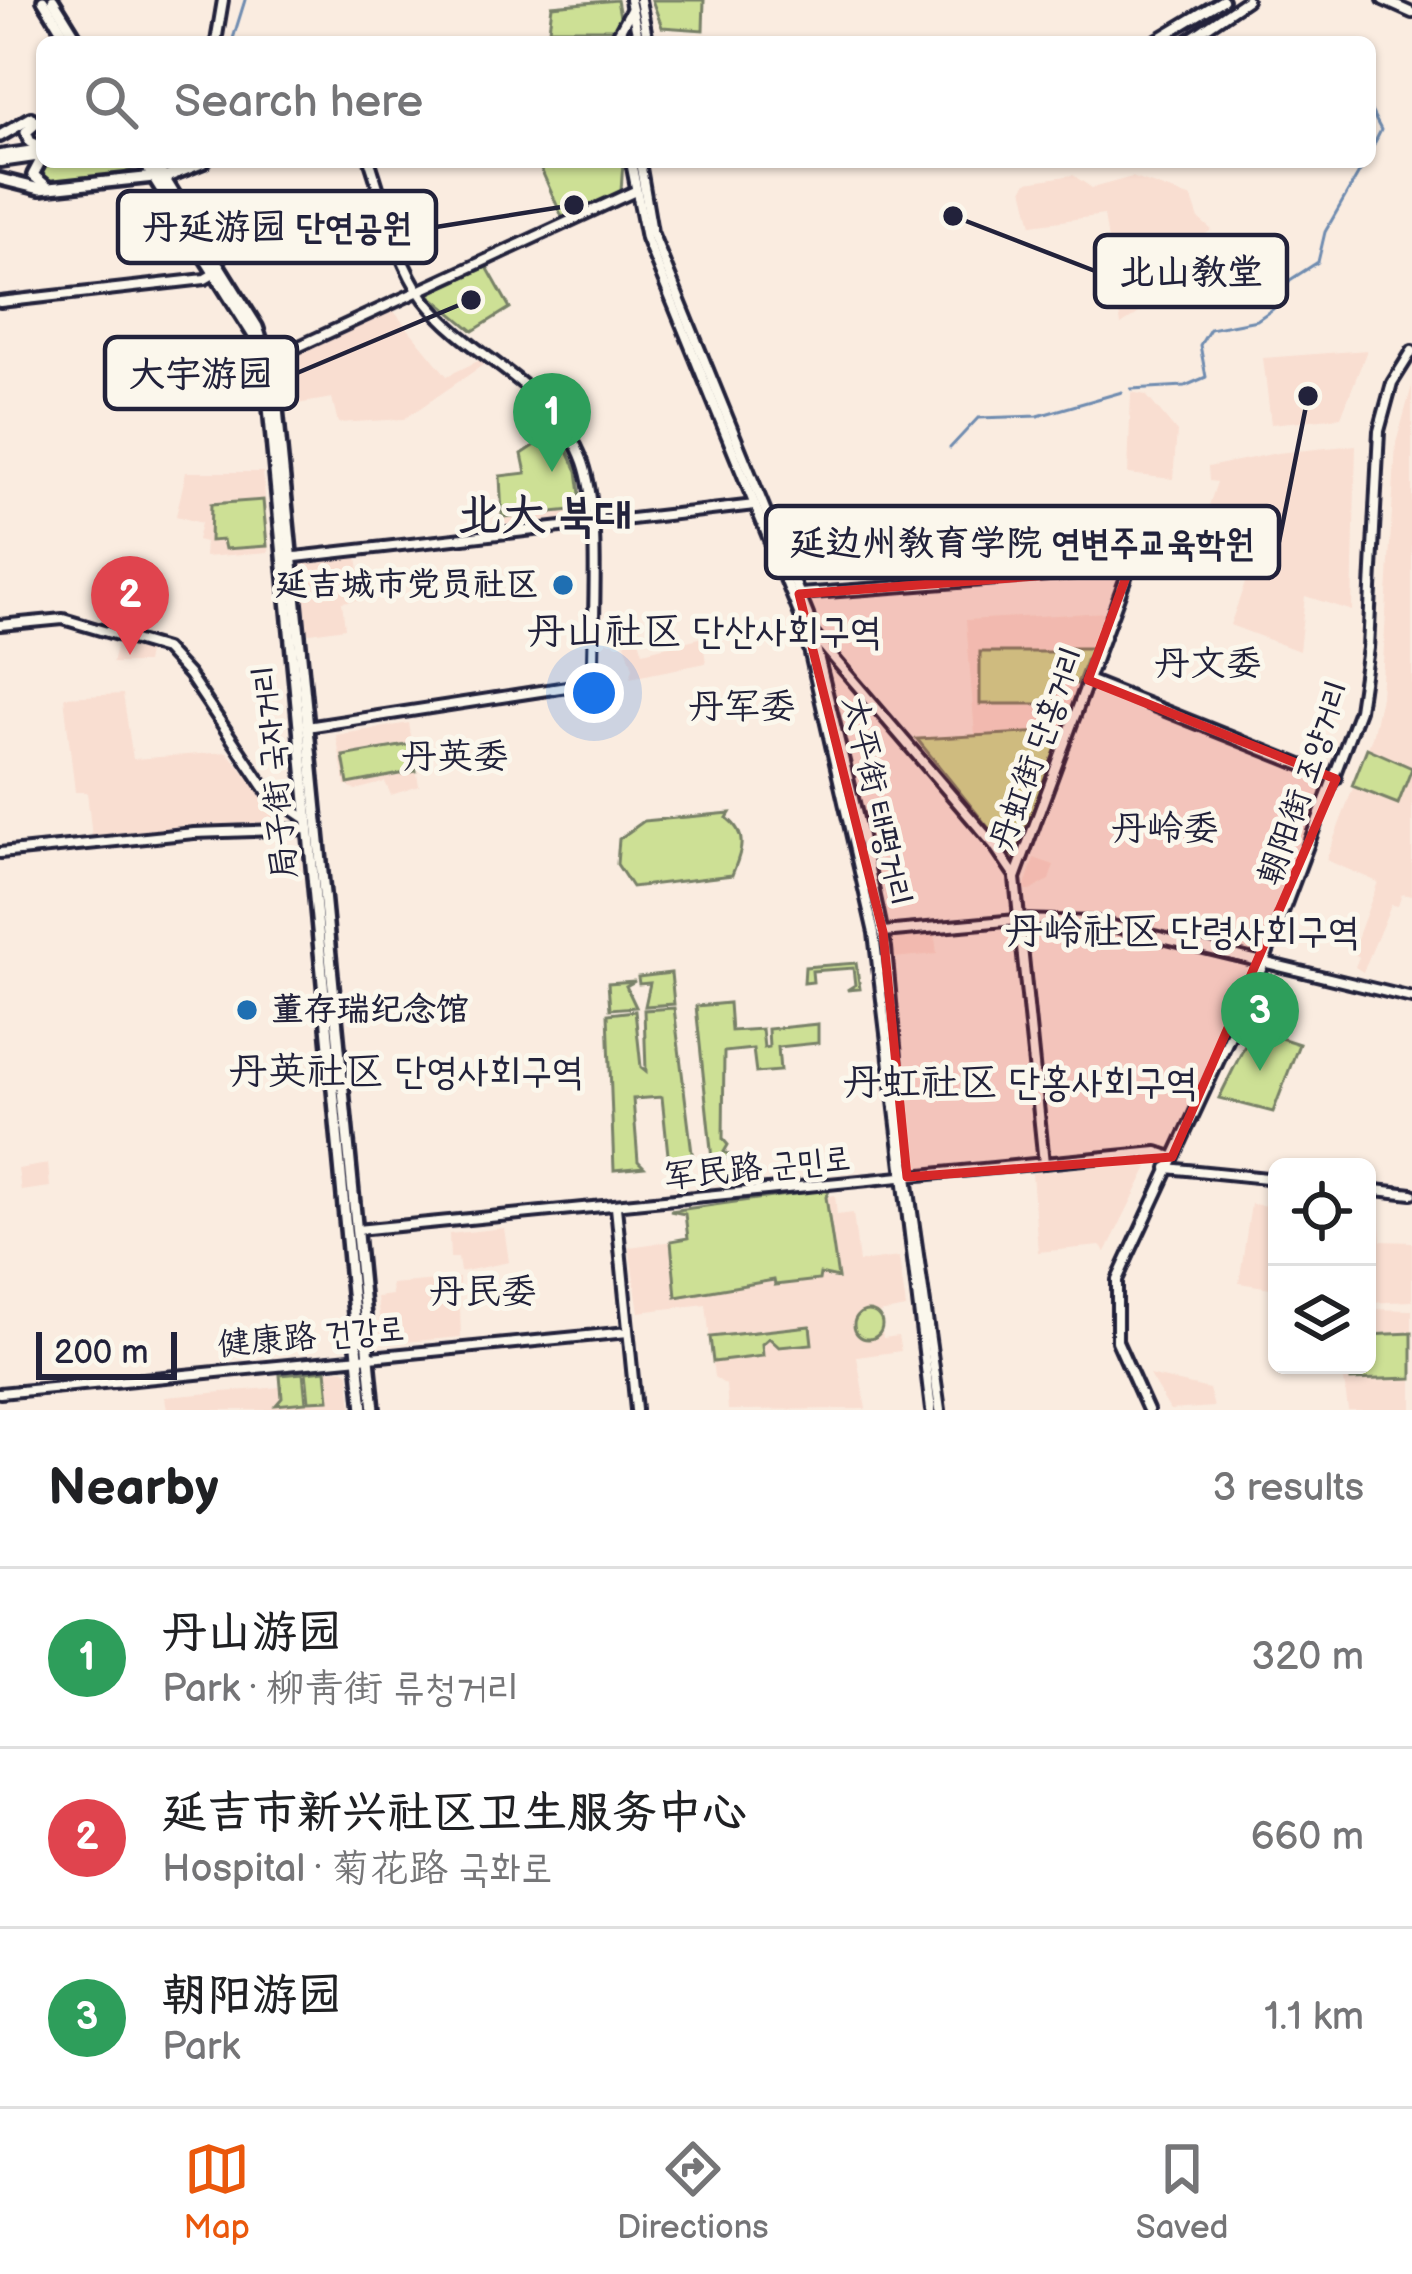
<!DOCTYPE html>
<meta charset="utf-8">
<style>
:root{--surface:#fff;--page:#f6f6f6;--text:#202124;--muted:#757577;--line:#e0e0e0;--accent:#ea580c}
body{margin:0;font-family:"Balsamiq Sans","LXGW WenKai TC","Poor Story",sans-serif;background:var(--page);color:var(--text)}
.controls{position:absolute;right:36px;bottom:36px;display:grid;overflow:hidden;border-radius:18px;box-shadow:0 3px 9px #0004}
.controls button{width:108px;height:108px;display:grid;place-items:center;padding:0;border:0;border-bottom:3px solid var(--line);background:var(--surface);color:var(--text);font:60px sans-serif}
.scale{position:absolute;left:36px;bottom:30px;width:141px;box-sizing:border-box;padding-left:12px;border:6px solid #22223b;border-top:0;font-size:33px;line-height:42px;white-space:nowrap;color:#22223b;-webkit-text-stroke:9px #fbf7ec;paint-order:stroke}
.you{position:absolute;left:594px;top:693px;width:42px;height:42px;margin:-30px;border:9px solid #fff;border-radius:50%;background:#1a73e8;box-shadow:0 0 0 18px #1a73e833}
.badge{display:grid;place-items:center;width:78px;height:78px;border-radius:50%;background:var(--accent);color:#fff;font-size:39px;font-weight:700}
.pin{position:absolute;translate:-50% -99px;filter:drop-shadow(0 3px 6px #0008)}
.pin::after{content:'';position:absolute;top:63px;width:42px;height:36px;background:inherit;clip-path:polygon(0 0,100% 0,50% 100%)}
.list{margin:0;padding:0;list-style:none}
h2{display:flex;justify-content:space-between;align-items:center;height:156px;margin:0;padding:0 48px;font-size:51px}
h2 small{font-size:39px;font-weight:400;color:var(--muted)}
.list li{display:grid;grid-template-columns:78px 1fr auto;gap:36px;align-items:center;box-sizing:border-box;height:180px;padding:0 48px;border-top:3px solid var(--line)}
.list b{display:block;font-size:45px;white-space:nowrap}
.list p{margin:0;font-size:39px;white-space:nowrap;color:var(--muted)}
.list em{font-size:39px;font-style:normal;color:var(--muted)}
.icon{flex:none;width:66px;height:66px;fill:none;stroke:currentColor;stroke-width:2;stroke-linecap:round;stroke-linejoin:round}
.map{position:relative;flex:none;width:1412px;height:1410px;overflow:hidden}
.search{position:absolute;background:var(--surface);box-shadow:0 3px 9px #0004;left:36px;right:36px;top:36px;height:132px;display:flex;align-items:center;gap:30px;box-sizing:border-box;padding:0 42px;border-radius:18px;color:var(--muted);font-size:45px}
.sheet{height:696px;background:var(--surface)}
nav{display:flex;justify-content:space-around;align-items:center;box-sizing:border-box;height:168px;border-top:3px solid var(--line);background:var(--surface);font-size:33px;color:var(--muted)}
nav a{display:grid;justify-items:center;gap:6px}
nav .on{color:var(--accent)}
.map>svg:first-child{display:block}
.built{fill:#f9ded1}
.green{fill:#cde095;stroke:#788168;stroke-width:3}
.lines{fill:none;stroke-linecap:round;stroke-linejoin:round}
.stream{stroke:#6f8cb0;stroke-width:3}
.secondary-casing{stroke:#22223b;stroke-width:16}
.primary-casing{stroke:#22223b;stroke-width:18}
.secondary{stroke:#fbf7ec;stroke-width:8}
.primary{stroke:#fbf7ec;stroke-width:9}
.marked{fill:#d62828;fill-opacity:0.2;stroke:#d62828;stroke-width:9;stroke-linejoin:round}
.poi-dot{fill:#1f6fb2;stroke:#fbf7ec;stroke-width:4.5}
.labels{text-anchor:middle;dominant-baseline:central;stroke-width:10;stroke-linejoin:round;paint-order:stroke}
.poi-label{font-size:33px;font-weight:bold;fill:#22223b;stroke:#fbf7ec;text-anchor:end}
.street-label{font-size:33px;fill:#22223b;stroke:#fbf7ec}
.neighbourhood-label{font-size:36px;fill:#22223b;stroke:#fbf7ec}
.quarter-label{font-size:39px;fill:#22223b;stroke:#fbf7ec}
.district-label{font-size:45px;font-weight:bold;fill:#22223b;stroke:#fbf7ec}
.leader{fill:none;stroke:#22223b;stroke-width:4.5}
.callout-dot{fill:#22223b;stroke:#fbf7ec;stroke-width:4.5}
.callout{fill:#fbf7ec;stroke:#22223b;stroke-width:4.5}
.callout-label{font-size:36px;text-anchor:middle;font-weight:bold;fill:#22223b}
</style>
<div class="map">
<svg width="1412" height="1410" viewBox="0 0 1412 1410">
<rect width="100%" height="100%" fill="#faece0"/>
<filter id="ink" filterUnits="userSpaceOnUse"><feTurbulence type="fractalNoise" baseFrequency=".00833" numOctaves="2"/><feDisplacementMap in="SourceGraphic" scale="24" xChannelSelector="R" yChannelSelector="G"/><feConvolveMatrix kernelMatrix="1 2 1 2 8 2 1 2 1" color-interpolation-filters="sRGB"/></filter>
<g filter="url(#ink)">
<g class="built">
<path d="M1073,175L1092,188L1132,177L1192,198L1199,219L1212,230L1194,241L1186,266L1201,278L1200,305L1159,300L1121,325L1104,215L1032,225L1023,188L1027,182Z"/>
<path d="M392,309L447,376L482,359L486,363L404,419L338,423L332,398L280,407L276,362Z"/>
<path d="M1367,350L1341,417L1271,424L1263,358Z"/>
<path d="M1412,386V896L1402,894L1398,906L1391,905L1363,972L1355,967L1359,957L1352,952L1378,882L1326,860L1372,737L1381,697L1396,443Z"/>
<path d="M1131,392L1146,395L1177,432L1173,479L1128,474Z"/>
<path d="M1356,445L1352,611L1305,596L1299,651L1230,625L1259,544L1203,523L1217,482L1209,481L1208,467L1277,453Z"/>
<path d="M186,472H263L269,552L204,557L205,542L197,540L201,523L176,516Z"/>
<path d="M586,509L585,518L503,525L502,517Z"/>
<path d="M357,556L363,599L342,602L345,628L304,634L299,564Z"/>
<path d="M1106,612L1064,731L975,735L966,620Z"/>
<path d="M636,630L643,652L711,635L714,646L704,649L706,663L630,678L633,668L621,631Z"/>
<path d="M118,638L149,647L146,663H112Z"/>
<path d="M123,694L133,759L227,752L286,822L92,838L87,792H75L64,697Z"/>
<path d="M409,723L419,786L391,795L385,782L356,790L345,785L336,735Z"/>
<path d="M1034,858L1054,865L1049,880L1030,891L1024,889Z"/>
<path d="M934,929L937,954L893,958L889,934Z"/>
<path d="M1143,1161L1148,1167L1106,1252L1100,1246L1038,1252L1032,1173Z"/>
<path d="M48,1164L50,1187L21,1191L18,1169Z"/>
<path d="M835,1195L837,1215L853,1213L859,1262L899,1257L906,1308L879,1313L883,1338L898,1336L901,1351L857,1357L866,1409L728,1410L726,1385L714,1377L706,1304L639,1312L629,1247L687,1239L685,1211Z"/>
<path d="M1251,1204L1277,1207V1289L1239,1283Z"/>
<path d="M1367,1215L1379,1216L1381,1241L1412,1242V1301L1367,1303Z"/>
<path d="M504,1228L509,1262L460,1272L458,1258H450L449,1234Z"/>
<path d="M459,1278L461,1337L382,1344L377,1297L392,1295L391,1284Z"/>
<path d="M1367,1309L1412,1310V1410H1348L1342,1365H1367Z"/>
<path d="M343,1369L349,1373L352,1410H167L165,1397L280,1387V1375Z"/>
<path d="M1149,1375L1209,1389L1214,1407L1170,1410Z"/>
</g>
<g class="green">
<path d="M617,0L621,22L613,29H549L552,6Z"/>
<path d="M652,0H704L703,30L662,27Z"/>
<path d="M45,162H131L133,168C115,182 60,188 39,179Z"/>
<path d="M538,162H623L621,191L563,219Z"/>
<path d="M487,267L510,308L473,331L427,293Z"/>
<path d="M558,430L577,471L582,509L502,517L500,476L526,473L522,454Z"/>
<path d="M263,500L267,546L225,549L223,540L210,541L211,504Z"/>
<path d="M1060,648H1091L1077,684L1063,681Z"/>
<rect x="980" y="652" width="76" height="52"/>
<path d="M1064,731L1018,857H1012L917,739Z"/>
<path d="M412,744L416,771L348,784L343,756Z"/>
<path d="M1367,748L1412,768L1398,804L1352,786Z"/>
<path d="M730,813L727,818C750,836 740,854 732,875L632,887L617,864L619,839L644,821Z"/>
<path d="M856,963L860,989L847,990L855,985L853,968L812,971L813,982L804,983L805,967Z"/>
<path d="M671,973L674,1004L645,1006L650,983L639,984L638,977Z"/>
<path d="M635,981L626,986L636,1007L610,1009L608,983Z"/>
<path d="M729,1003L731,1031L762,1029L764,1048L769,1047L768,1029L818,1024V1043L778,1047L780,1071L756,1073L753,1049L724,1052L723,1139L728,1145L724,1152L733,1157L712,1159L696,1006Z"/>
<path d="M674,1008L693,1161L669,1164L662,1097L633,1099L638,1161L644,1167L614,1170L608,1014L635,1011L641,1067L646,1071L644,1010Z"/>
<path d="M1253,1029L1299,1044L1273,1112L1219,1098Z"/>
<path d="M830,1189L826,1197L838,1278L820,1274L819,1280L775,1285L774,1280L676,1297L671,1241L688,1238L685,1214L670,1211Z"/>
<circle cx="868" cy="1325" r="14"/>
<path d="M810,1326L812,1344L779,1347L769,1338L762,1344L763,1356L713,1362L710,1337Z"/>
<path d="M1412,1333V1378L1351,1380V1365H1367V1335Z"/>
<path d="M326,1370L329,1400L309,1401L306,1372Z"/>
<path d="M303,1373L306,1402L276,1405L282,1398L280,1375Z"/>
</g>
<g class="lines">
<g class="stream">
<path d="M232,42L245,0"/>
<path d="M1370,109L1381,130L1370,152"/>
<path d="M1131,389L1185,386L1206,377L1200,345L1210,329L1257,320L1273,309L1290,280L1318,262L1325,232L1365,162"/>
<path d="M950,448L978,418L1038,416L1122,392"/>
</g>
<g class="secondary-casing">
<g id="secondary">
<path d="M630,0L639,42"/>
<path d="M640,0L648,42"/>
<path d="M1383,0L1412,13"/>
<path d="M614,41L631,10"/>
<path d="M216,42L223,0"/>
<path d="M544,42H670"/>
<path d="M1153,42L1223,0"/>
<path d="M1185,42L1247,0"/>
<path d="M0,155L42,149"/>
<path d="M0,162L42,156"/>
<path d="M631,162L646,238L803,623L874,933L931,1410"/>
<path d="M640,162L652,232L808,615L860,827L886,948L907,1177L940,1410"/>
<path d="M0,302L205,279L217,272"/>
<path d="M265,362L633,192"/>
<path d="M287,558L755,505"/>
<path d="M800,594L1129,569L1015,878L1044,1163"/>
<path d="M0,625L63,619L165,649L189,675L268,793L308,820"/>
<path d="M814,635L994,845L1015,876"/>
<path d="M1088,680L1336,779"/>
<path d="M307,727L593,683C592,622 602,517 583,462C555,384 472,361 424,299C396,261 385,206 370,162"/>
<path d="M0,853L194,833L309,829"/>
<path d="M883,932L1017,920L1096,922L1412,998"/>
<path d="M1167,1168L1277,1179"/>
<path d="M1367,1189L1412,1194"/>
<path d="M616,1207L636,1410"/>
<path d="M357,1230L1157,1152L1172,1157"/>
<path d="M0,1393L628,1332"/>
<path d="M1148,1410L1117,1341V1280L1263,965L1359,710L1368,648L1379,431L1392,383L1412,351"/>
</g>
</g>
<g class="primary-casing">
<g id="primary">
<path d="M43,0L69,42"/>
<path d="M53,0L79,42"/>
<path d="M42,118L26,132L30,142L42,147"/>
<path d="M0,136L31,118"/>
<path d="M42,158L33,175L46,186"/>
<path d="M144,162L254,336L266,375L363,1410"/>
<path d="M154,162L257,327L274,377L374,1410"/>
<path d="M164,178L204,162"/>
<path d="M0,179L40,189L154,177"/>
</g>
</g>
<use href="#secondary" class="secondary"/>
<use href="#primary" class="primary"/>
</g>
</g>
<path class="marked" d="M1129,569L1088,680L1336,779L1172,1157L907,1177L883,932L799,594Z"/>
<g class="poi-dot">
<circle cx="563" cy="585" r="12"/>
<circle cx="247" cy="1010" r="12"/>
</g>
<g class="labels">
<g class="poi-label">
<text x="539" y="585">延吉城市党员社区</text>
<text x="271" y="1010" text-anchor="start">董存瑞纪念馆</text>
</g>
<g class="street-label">
<text transform="translate(1037 749) rotate(-70)">丹虹街 단홍거리</text>
<text transform="translate(275 772) rotate(-96)">局子街 국자거리</text>
<text transform="translate(1304 783) rotate(-71)">朝阳街 조양거리</text>
<text transform="translate(877 801) rotate(77)">太平街 태평거리</text>
<text transform="translate(757 1168) rotate(-6)">军民路 군민로</text>
<text transform="translate(311 1337) rotate(-5)">健康路 건강로</text>
</g>
<g class="neighbourhood-label">
<text x="1208" y="664">丹文委</text>
<text x="742" y="707">丹军委</text>
<text x="455" y="757">丹英委</text>
<text x="1165" y="829">丹岭委</text>
<text x="483" y="1292">丹民委</text>
</g>
<g class="quarter-label">
<text x="704" y="632">丹山社区 단산사회구역</text>
<text x="1182" y="932">丹岭社区 단령사회구역</text>
<text x="406" y="1072">丹英社区 단영사회구역</text>
<text x="1020" y="1083">丹虹社区 단홍사회구역</text>
</g>
<g class="district-label">
<text x="544" y="516">北大 북대</text>
</g>
</g>
<path class="leader" d="M574 205L436 227M953 216L1095 271M471 300L297 373M1308 396L1279 542"/>
<g class="callout-dot">
<circle cx="574" cy="205" r="12"/>
<circle cx="953" cy="216" r="12"/>
<circle cx="471" cy="300" r="12"/>
<circle cx="1308" cy="396" r="12"/>
</g>
<g class="callout">
<rect x="118" y="191" width="318" height="72" rx="12"/>
<rect x="1095" y="235" width="192" height="72" rx="12"/>
<rect x="105" y="337" width="192" height="72" rx="12"/>
<rect x="766" y="506" width="513" height="72" rx="12"/>
</g>
<g class="callout-label">
<text x="277" y="239">丹延游园 단연공원</text>
<text x="1191" y="284">北山教堂</text>
<text x="201" y="386">大宇游园</text>
<text x="1022" y="555">延边州教育学院 연변주교육학원</text>
</g>
</svg>
<div class="controls">
<button><svg class="icon" aria-label="locate" viewBox="0 0 24 24"><circle cx="12" cy="12" r="6"/><path d="M12 2v4M12 18v4M2 12h4M18 12h4"/></svg></button>
<button><svg class="icon" aria-label="layers" viewBox="0 0 24 24"><path d="M12 4l9 5-9 5-9-5zM3 14l9 5 9-5"/></svg></button>
</div>
<div class="scale">200 m</div>
<div class="you"></div>
<div class="pin badge" style="left:552px;top:472px;background:#2e9e5b">1</div>
<div class="pin badge" style="left:130px;top:655px;background:#e0444e">2</div>
<div class="pin badge" style="left:1260px;top:1071px;background:#2e9e5b">3</div>
<div class="search"><svg class="icon" aria-label="search" viewBox="0 0 24 24"><circle cx="10" cy="10" r="6"/><path d="M15 15l6 6"/></svg>Search here</div>
</div>
<section class="sheet">
<h2>Nearby<small>3 results</small></h2>
<ul class="list">
<li><span class="badge" style="background:#2e9e5b">1</span><div><b>丹山游园</b><p>Park · 柳青街 류청거리</p></div><em>320 m</em></li>
<li><span class="badge" style="background:#e0444e">2</span><div><b>延吉市新兴社区卫生服务中心</b><p>Hospital · 菊花路 국화로</p></div><em>660 m</em></li>
<li><span class="badge" style="background:#2e9e5b">3</span><div><b>朝阳游园</b><p>Park</p></div><em>1.1 km</em></li>
</ul>
</section>
<nav>
<a class="on"><svg class="icon" aria-label="map" viewBox="0 0 24 24"><path d="M3 6l6-2 6 2 6-2v14l-6 2-6-2-6 2zM9 4v14M15 6v14"/></svg>Map</a>
<a><svg class="icon" aria-label="directions" viewBox="0 0 24 24"><path d="M12 3l9 9-9 9-9-9zM9 14v-3h6M13 9l2 2-2 2"/></svg>Directions</a>
<a><svg class="icon" aria-label="saved" viewBox="0 0 24 24"><path d="M7 4h10v16l-5-4-5 4z"/></svg>Saved</a>
</nav>
